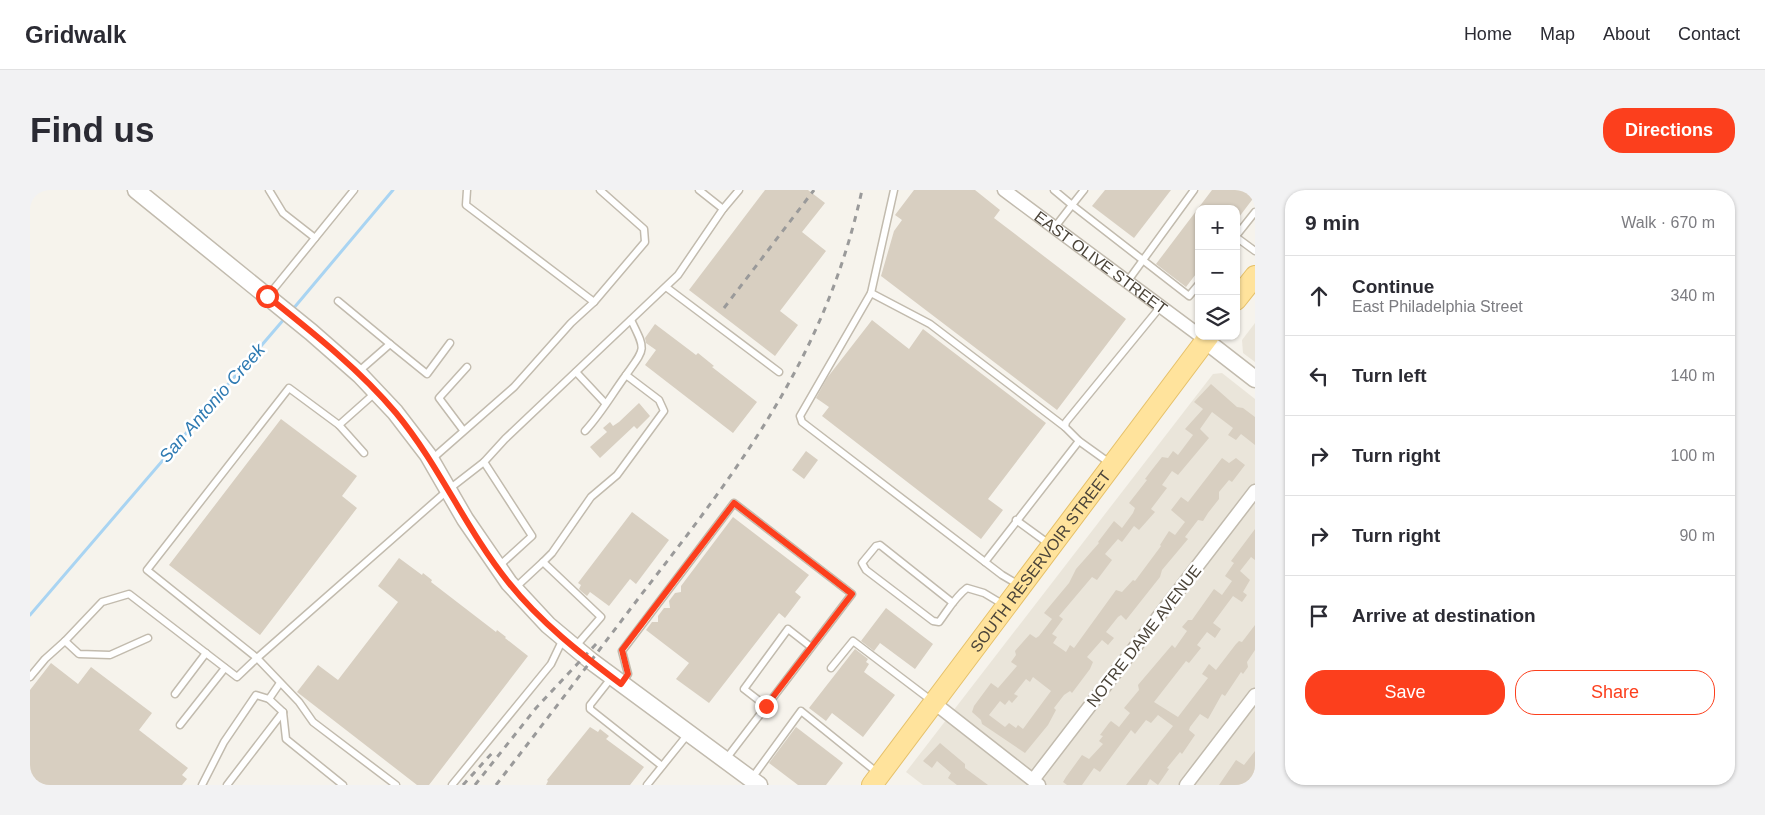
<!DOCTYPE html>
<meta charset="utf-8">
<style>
:root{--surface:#fff;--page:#f2f2f3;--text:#2b2b33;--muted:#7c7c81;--line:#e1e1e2;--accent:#fc3f1d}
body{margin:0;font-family:Helvetica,sans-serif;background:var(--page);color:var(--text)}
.controls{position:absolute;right:15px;top:15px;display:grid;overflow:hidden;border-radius:10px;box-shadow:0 1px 4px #0004}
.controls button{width:45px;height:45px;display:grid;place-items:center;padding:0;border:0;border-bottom:1px solid var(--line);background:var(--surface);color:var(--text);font:25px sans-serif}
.stop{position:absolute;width:15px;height:15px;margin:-11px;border:4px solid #fc3f1d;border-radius:50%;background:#fff}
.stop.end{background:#fc3f1d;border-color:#fff;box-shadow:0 1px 5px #0008}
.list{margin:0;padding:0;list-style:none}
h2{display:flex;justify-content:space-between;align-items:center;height:65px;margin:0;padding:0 20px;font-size:21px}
h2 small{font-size:16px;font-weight:400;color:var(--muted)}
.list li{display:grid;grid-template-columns:32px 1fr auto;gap:15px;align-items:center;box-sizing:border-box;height:80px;padding:0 20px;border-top:1px solid var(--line)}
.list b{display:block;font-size:19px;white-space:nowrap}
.list p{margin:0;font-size:16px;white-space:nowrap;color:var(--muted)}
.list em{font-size:16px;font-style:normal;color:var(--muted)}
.actions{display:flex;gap:10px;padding:15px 20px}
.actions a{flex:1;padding:11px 0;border:1px solid var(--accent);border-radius:20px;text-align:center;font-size:18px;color:var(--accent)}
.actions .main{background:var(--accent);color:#fff}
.icon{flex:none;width:28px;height:28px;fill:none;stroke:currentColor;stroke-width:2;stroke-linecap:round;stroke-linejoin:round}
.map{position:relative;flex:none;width:1225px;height:595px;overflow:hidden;border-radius:20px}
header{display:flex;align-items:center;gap:30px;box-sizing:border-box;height:70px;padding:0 25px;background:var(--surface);border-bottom:1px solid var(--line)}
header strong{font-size:24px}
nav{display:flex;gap:28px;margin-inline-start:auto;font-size:18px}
.intro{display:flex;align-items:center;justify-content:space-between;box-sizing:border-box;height:120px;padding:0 30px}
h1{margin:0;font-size:35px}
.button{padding:12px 22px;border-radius:20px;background:var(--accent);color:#fff;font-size:18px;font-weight:700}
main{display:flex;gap:30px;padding:0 30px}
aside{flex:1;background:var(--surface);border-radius:20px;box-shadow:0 1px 4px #0004}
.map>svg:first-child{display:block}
.residential{fill:#eae5da}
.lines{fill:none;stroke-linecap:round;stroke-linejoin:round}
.stream{stroke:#a9d4f2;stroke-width:3}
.building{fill:#d8cfc1;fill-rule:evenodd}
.service-casing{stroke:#c2bbae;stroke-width:9}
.minor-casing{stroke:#c2bbae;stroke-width:15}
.tertiary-casing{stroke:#c2bbae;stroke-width:19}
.primary-casing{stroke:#e6c16a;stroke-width:22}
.service{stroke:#fff;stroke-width:6}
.minor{stroke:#fff;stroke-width:12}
.tertiary{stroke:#fff;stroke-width:16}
.primary{stroke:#ffe39c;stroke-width:20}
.rail{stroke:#9a9a9a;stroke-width:3;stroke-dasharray:6 6;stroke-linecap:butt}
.route{stroke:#fc3f1d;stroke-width:6}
.labels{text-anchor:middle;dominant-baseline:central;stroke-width:5;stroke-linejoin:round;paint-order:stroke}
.street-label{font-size:16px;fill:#4b4439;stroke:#fff}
.water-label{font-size:18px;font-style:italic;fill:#2e7ab2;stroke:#fff}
</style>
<header>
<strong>Gridwalk</strong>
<nav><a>Home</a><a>Map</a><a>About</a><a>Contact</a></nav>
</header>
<div class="intro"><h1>Find us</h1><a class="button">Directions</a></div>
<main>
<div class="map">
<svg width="1225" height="595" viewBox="0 0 1225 595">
<rect width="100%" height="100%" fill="#f6f3ec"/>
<g class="residential">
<path d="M1225,133V172L1213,163L1212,150Z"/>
<path d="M1192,183L1225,209V595H893L876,582L1183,184Z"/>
</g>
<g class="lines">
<g class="stream">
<path d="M263,119L363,0"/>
<path d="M0,425L255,128"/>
</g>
</g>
<g class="building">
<path d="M735,0H778L795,13L772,42L796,61L750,121L768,135L745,166L659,100Z"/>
<path d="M884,0H945L970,20L964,28L1096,129L1027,220L851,86L864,41L872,30L865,25Z"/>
<path d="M1075,0H1141L1104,48L1062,16Z"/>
<path d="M1182,0H1225V6L1206,31V19H1169V80L1156,97L1126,74Z"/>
<path d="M842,130L879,159L893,139L1016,233L958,309L973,320L951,349L792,226L799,217L786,208L797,188Z"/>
<path d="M625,134L666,165L668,163L684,176L682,177L727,212L703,243L615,175L626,160L616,153L615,148Z"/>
<path d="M1181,194L1207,217L1213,218L1225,227V255L1211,244L1206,250L1198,245L1203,238L1182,222L1170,239L1179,248L1148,285L1142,281L1132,295L1137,298L1121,319L1125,322L1109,340L1104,336L1092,352L1088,349L1075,364L1082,370L1067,390L1062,387L1029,426L1033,429L1022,444L1027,447L1023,453L1036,462L1040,455L1044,458L1086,400L1092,402L1103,390L1105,391L1131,356L1130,355L1139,341L1145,345L1155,332L1141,320L1151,307L1158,312L1192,268L1199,273L1206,268L1215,275L1202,292L1199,290L1189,302V309L1178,323L1173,331L1168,330L1155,347L1158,349L1132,380L1130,387L1096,430L1091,425L1088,427L1076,442L1084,448L1078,455L1072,450L1057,467L1063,472L1060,479L1042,503L1040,501L1034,505L1024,518L1026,520L1018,535L995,563L952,534L951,530L942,522L944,516L961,493L968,498L987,476L981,472L986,465L985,461L1000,444L1006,448L1009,446L1022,429L1014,423L1039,393L1046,379L1069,353L1068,352L1084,331L1092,338L1103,323L1105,318L1099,313L1117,290L1115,289L1121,281L1132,267L1138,268L1143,261L1148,265L1163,245L1155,239L1173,219L1164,212ZM1003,487L1021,501L993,539L988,535L986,538L979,533L975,537L959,525L970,511L975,515L979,510L982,513L988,506L984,504L996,489L1000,492Z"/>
<path d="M609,213L620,226L607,239L604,236L570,268L560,257L577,242L573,238L580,232L583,236L589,232Z"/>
<path d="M251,229L327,286L312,306L327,318L230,445L139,375Z"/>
<path d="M776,261L788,270L774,289L762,280Z"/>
<path d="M602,322L639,350L606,394L600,389L579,416L560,402L557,406L552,402L549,399L551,395L548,393Z"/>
<path d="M703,327L779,385L765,402L771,407L755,428L749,423L679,513L646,489L659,473L616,440L622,432H628V426L634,418H640L639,411L645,403L651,402V396Z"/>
<path d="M1225,339V370L1221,367L1210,381L1220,390L1213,402L1217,405L1212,412L1203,406L1183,433L1191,439L1185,448L1177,442L1167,455L1171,458L1159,473L1156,471L1124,512L1148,527L1178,488L1172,484L1179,474L1186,480L1206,454L1209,451L1212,452L1225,435V460L1217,472L1218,477L1213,484L1211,482L1195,506L1192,504L1178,529L1170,524L1160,537L1159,540L1165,545L1152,564L1150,562L1137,578L1139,579L1128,595L1120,589L1117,595H1096L1143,536L1128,525L1121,533L1116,530L1105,544L1101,540L1070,582L1064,578L1052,595H1037L1033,592L1036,587L1052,565L1059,569L1073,554L1069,551L1073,546L1070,545L1079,533L1081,531L1089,537L1100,523L1094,518L1109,500L1108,495L1142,455L1145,458L1157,441L1152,437L1158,430H1162L1184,399L1192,405L1202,391L1195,386L1204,373L1201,371Z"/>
<path d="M369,368L392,385L393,383L402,390L401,392L466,442L467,440L476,447L475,448L498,466L399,595H387L267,502L288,475L308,490L368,412L348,396Z"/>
<path d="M856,418L903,454L885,479L850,453L844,461L831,451Z"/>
<path d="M825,459L838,469L836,472L839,474L834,482L865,505L833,547L802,523L796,531L779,518Z"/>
<path d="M21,473L48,494L61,477L122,523L109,540L158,578L152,585L157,589L152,595H0V500Z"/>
<path d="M560,537L568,542L570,539L579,546L576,549L614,577L600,595H516L518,591L517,590Z"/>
<path d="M766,537L813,573L796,595H768L739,573Z"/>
<path d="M910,553L935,574V578L958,595H927L918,588L921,583L907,571L902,578L893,571Z"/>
<path d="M1225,561V588L1220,595H1189L1206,570L1214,575Z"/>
</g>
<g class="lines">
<g class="service-casing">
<g id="service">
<path d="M239,0L253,23L285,48"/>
<path d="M437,0L436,15L564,112"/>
<path d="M669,0L693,19"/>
<path d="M864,0L841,103L770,226L772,232L972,385L989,395"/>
<path d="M1024,0L1042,15L1054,0"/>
<path d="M1025,37L1042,15L1159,106L1169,94"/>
<path d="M1206,46L1225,22"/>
<path d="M1206,47L1225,61"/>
<path d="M1097,92L1164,0"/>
<path d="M636,97L749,182"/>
<path d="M841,103L900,134L1035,237"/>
<path d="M238,106L324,0"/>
<path d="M308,111L360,154"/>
<path d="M328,182L360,154L397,184L420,153"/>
<path d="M546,182L575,213"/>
<path d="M596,185C616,157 616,161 601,130"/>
<path d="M345,203L309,235L259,198L117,380L227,468L418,300L454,272"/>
<path d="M309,235L334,263"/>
<path d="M433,240L409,208L437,177"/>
<path d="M402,269L484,197L541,133L564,112L615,52L614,39L570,0"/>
<path d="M1081,274L1049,251L1035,237L1036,232L1131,116"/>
<path d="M986,330L1019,354"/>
<path d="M513,372L522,363L561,307L587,285L634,221L629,210L596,185C582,204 571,224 555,241"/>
<path d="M955,372L1049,251"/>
<path d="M469,376L502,346L454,272L475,249L648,85L693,19L709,0"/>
<path d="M485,398L513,372L571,427L545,457"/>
<path d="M923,413L850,355L846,356L832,373L836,380L903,431L909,432C918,420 925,407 937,398L954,403L974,415"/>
<path d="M118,448L80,465L49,464L35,451L72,412L99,404L207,487L227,468L269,512L283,532L366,595"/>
<path d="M801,478L823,451L902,511"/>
<path d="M0,487L15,469L35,451"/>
<path d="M582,487L560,515V519L632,576"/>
<path d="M592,493L598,484L592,461L704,313L822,404L696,569"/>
<path d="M145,504L176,463"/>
<path d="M736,516L714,499L758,439L781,457"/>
<path d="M253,522L256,549L313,595"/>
<path d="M150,535L195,478"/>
<path d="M722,588L771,521L849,584"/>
<path d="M172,595L194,552L226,505L239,509"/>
<path d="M197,595L253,522L239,509L250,493"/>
<path d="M422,595L521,474L533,449"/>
<path d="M617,595L658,544"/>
</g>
</g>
<g class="minor-casing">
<g id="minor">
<path id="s1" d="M974,0L1169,145"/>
<path d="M903,512L1009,595"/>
<path d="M1003,590L1225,301"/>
<path d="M1156,595L1225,505"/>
</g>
</g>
<g class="tertiary-casing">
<g id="tertiary">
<path d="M106,0L281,142L330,185L365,222L398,265L435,329L479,393L518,435L561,471L729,595"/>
<path d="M1176,151L1225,189"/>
</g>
</g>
<g class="primary-casing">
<g id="primary">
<path d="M1206,110L1225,86"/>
<path id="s2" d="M842,595L1179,146"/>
</g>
</g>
<use href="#service" class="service"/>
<use href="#minor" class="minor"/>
<use href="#tertiary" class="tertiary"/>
<use href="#primary" class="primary"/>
<g class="rail">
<path d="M694,118L784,0"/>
<path d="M433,595L463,562"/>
<path d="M445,595L506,518L567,453"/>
<path d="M466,595C515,532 563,468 611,405C712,275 796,165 832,0"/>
</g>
</g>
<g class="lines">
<path class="route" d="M237,106C282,142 329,179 366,223C410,276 436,340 479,393C510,432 551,464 591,494L598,484L592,460L704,313L822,404L736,516"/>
</g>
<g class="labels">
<g class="street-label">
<text stroke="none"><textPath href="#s1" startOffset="121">EAST OLIVE STREET</textPath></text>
<text stroke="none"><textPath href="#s2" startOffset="280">SOUTH RESERVOIR STREET</textPath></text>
<text transform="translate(1114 446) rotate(-52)">NOTRE DAME AVENUE</text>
</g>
<g class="water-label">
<text transform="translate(182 213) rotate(-49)">San Antonio Creek</text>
</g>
</g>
</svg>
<div class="controls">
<button>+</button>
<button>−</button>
<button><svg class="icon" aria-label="layers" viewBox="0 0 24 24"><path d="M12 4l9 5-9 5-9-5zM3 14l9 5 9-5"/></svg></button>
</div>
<div class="stop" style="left:237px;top:106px"></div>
<div class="stop end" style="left:736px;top:516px"></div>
</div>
<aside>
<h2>9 min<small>Walk · 670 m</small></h2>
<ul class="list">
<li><svg class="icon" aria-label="ahead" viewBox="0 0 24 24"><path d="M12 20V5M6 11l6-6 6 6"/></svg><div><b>Continue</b><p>East Philadelphia Street</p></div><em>340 m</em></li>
<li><svg class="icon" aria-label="left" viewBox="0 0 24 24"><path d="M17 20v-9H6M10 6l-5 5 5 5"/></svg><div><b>Turn left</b></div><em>140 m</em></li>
<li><svg class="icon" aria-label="right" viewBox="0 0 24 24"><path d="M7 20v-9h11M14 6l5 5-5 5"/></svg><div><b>Turn right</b></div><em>100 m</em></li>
<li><svg class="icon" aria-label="right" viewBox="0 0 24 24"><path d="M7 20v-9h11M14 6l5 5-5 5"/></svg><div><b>Turn right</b></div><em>90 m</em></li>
<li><svg class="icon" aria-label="arrive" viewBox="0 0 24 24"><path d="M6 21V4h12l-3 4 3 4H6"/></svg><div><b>Arrive at destination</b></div></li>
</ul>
<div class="actions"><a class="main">Save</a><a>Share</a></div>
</aside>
</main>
